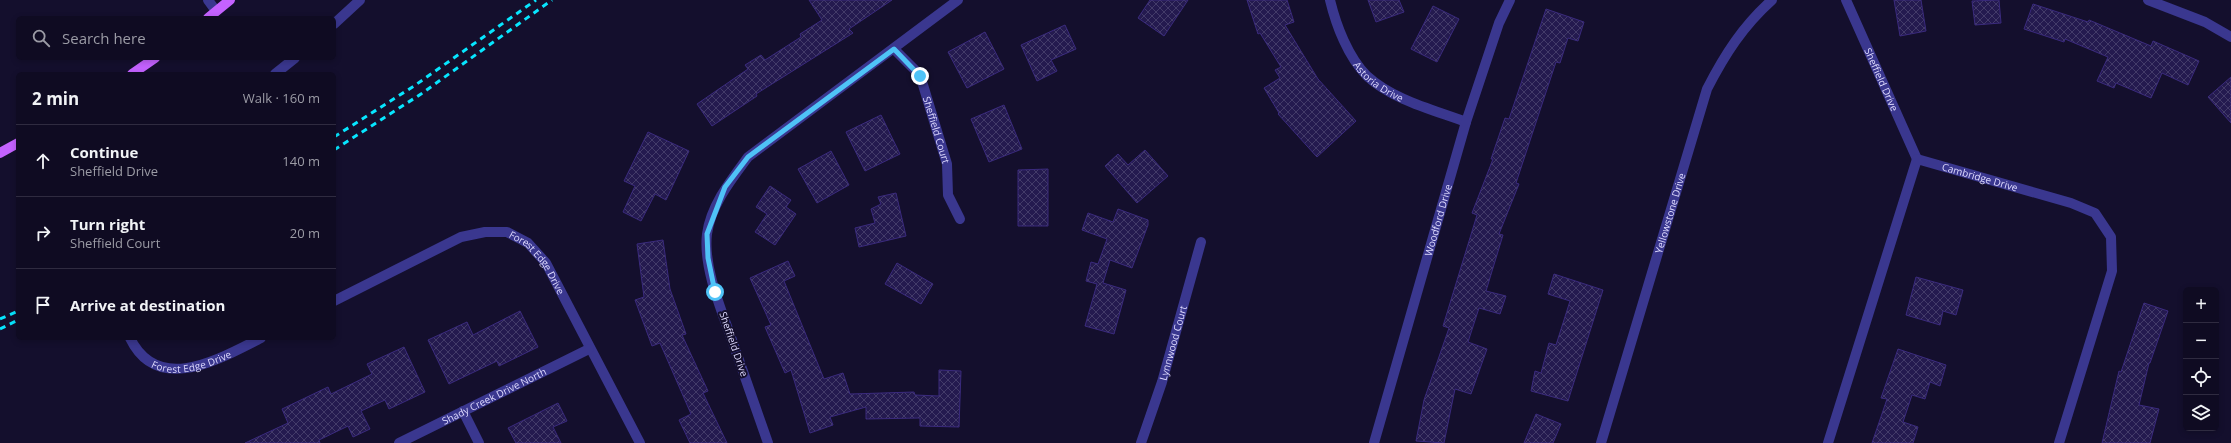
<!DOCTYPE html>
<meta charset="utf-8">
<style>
:root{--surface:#0f0b22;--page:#1d192f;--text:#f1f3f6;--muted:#9b9ba5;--line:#2f2b40}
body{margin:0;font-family:"Open Sans",sans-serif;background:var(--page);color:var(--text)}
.controls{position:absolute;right:12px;bottom:12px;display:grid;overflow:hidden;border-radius:6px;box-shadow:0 2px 6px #0003}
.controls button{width:36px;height:36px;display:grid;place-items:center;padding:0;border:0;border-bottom:1px solid var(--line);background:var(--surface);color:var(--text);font:20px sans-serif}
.stop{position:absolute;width:12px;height:12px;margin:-9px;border:3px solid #4fc3f7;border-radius:50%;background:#fff}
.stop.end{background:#4fc3f7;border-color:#fff;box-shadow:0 1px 4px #0008}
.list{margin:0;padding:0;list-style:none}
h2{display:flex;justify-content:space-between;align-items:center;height:52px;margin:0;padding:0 16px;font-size:17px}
h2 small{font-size:13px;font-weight:400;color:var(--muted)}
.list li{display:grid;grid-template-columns:26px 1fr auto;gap:12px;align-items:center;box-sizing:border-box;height:72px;padding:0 16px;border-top:1px solid var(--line)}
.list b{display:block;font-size:15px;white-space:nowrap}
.list p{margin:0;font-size:13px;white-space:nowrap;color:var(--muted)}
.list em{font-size:13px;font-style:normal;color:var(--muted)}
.icon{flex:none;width:22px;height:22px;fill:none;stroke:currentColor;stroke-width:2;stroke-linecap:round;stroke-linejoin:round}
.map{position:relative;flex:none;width:2231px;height:443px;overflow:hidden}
.search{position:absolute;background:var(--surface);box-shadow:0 2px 6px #0003;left:16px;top:16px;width:320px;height:44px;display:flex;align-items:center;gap:10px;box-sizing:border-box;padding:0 14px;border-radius:6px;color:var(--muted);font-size:15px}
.panel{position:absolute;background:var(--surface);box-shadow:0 2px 6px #0003;left:16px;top:72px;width:320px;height:268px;border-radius:6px}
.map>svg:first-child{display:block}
.building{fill:url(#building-cross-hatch);stroke:#3a2a7d}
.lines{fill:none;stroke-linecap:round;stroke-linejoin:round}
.minor{stroke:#3a378f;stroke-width:10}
.major{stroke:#c462ff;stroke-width:10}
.rail{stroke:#07e6ff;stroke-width:3;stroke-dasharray:6 5;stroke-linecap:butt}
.route{stroke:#4fc3f7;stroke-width:5}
.labels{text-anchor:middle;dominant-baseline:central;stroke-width:4;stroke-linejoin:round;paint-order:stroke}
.street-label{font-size:10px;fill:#dfdbff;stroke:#140f2d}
</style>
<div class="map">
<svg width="2231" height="443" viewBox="0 0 2231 443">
<defs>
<pattern id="building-cross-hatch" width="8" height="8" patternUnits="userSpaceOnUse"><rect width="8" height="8" fill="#241a4f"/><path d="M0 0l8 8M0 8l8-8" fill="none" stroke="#433b69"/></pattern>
</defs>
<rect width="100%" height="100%" fill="#140f2d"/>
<g class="building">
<path d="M809,0H892L849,29L853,33L756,94L757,96L712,126L697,104L748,69L745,65L761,55L765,60L801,37L800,34L822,20Z"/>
<path d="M1150,0H1188L1164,36L1138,18Z"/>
<path d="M1247,0H1287L1294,22L1285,25L1318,79L1356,121L1317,157L1278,114L1279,113L1264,88L1280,78L1275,70L1281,67L1260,33L1258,34Z"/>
<path d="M1368,0H1399L1404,12L1376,22Z"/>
<path d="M1894,0H1921L1926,31L1900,36Z"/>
<path d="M1999,0L2001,23L1975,25L1972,1Z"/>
<path d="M2033,4L2088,22L2089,20L2151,46L2153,41L2199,61L2188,85L2162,73L2151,98L2116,83L2114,88L2097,81L2108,57L2065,39L2064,42L2024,29Z"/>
<path d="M1433,6L1459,19L1437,62L1411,49Z"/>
<path d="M1546,9L1584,22L1578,41L1568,38L1560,63L1556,62L1516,183L1519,184L1499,234L1503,235L1486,291L1506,296L1500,314L1479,308L1468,342L1487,349L1471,394L1455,389L1444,443L1416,441L1424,400L1449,328L1443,326L1477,215L1472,213L1493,159H1491L1505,118L1509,119Z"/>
<path d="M1065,25L1076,49L1051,60L1057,71L1037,81L1021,45Z"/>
<path d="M985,32L1004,69L967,88L948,52Z"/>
<path d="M2231,77V123L2208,97Z"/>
<path d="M1004,105L1022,149L989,162L971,119Z"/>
<path d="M881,115L900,154L865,171L846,132Z"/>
<path d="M648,132L689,151L666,200L655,194L641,221L623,212L635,186L624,181Z"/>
<path d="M1145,150L1168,176L1137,203L1105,166L1118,154L1128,165Z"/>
<path d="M831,151L849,185L817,203L798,169Z"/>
<path d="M1048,169V226H1018V170Z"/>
<path d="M770,186L791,200L786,207L796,214L775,245L755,232L767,214L756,207Z"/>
<path d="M896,193L906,236L859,247L855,228L875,223L871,209L881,204L878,197Z"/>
<path d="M1118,209L1148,220V225L1132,268L1110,260L1103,283L1126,290L1114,334L1085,326L1097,284L1086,281L1091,262L1098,264L1107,239L1082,230L1088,213L1113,222Z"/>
<path d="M663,240L670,289L686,334L682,335L708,391L703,393L727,443H690L679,420L691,414L660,343L652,346L635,300L644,297L637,244Z"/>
<path d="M788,261L795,276L784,281L824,379L843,373L850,394L914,392L915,395L939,396V370L961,371L959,427L920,426V418L866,419V407L830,417L833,425L810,433L791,370L785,373L765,327L771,325L750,278Z"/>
<path d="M897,263L933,284L921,304L885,284Z"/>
<path d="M1554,274L1603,290L1568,401L1531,391L1535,371L1541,373L1549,343L1556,345L1570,301L1548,294Z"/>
<path d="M1916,277L1963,290L1956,315L1943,311L1940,325L1906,315Z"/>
<path d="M2144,303L2168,311L2150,363H2149L2139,405L2159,409L2150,443H2102L2119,371L2121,372Z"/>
<path d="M520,311L538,347L499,366L497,361L449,384L428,340L467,322L473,335Z"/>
<path d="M404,347L425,392L389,409L385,400L361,411L370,429L353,437L348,426L319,440L320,443H245L288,423L282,409L328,387L331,394L372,374L367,364Z"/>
<path d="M1898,349L1946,365L1940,386L1930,382L1925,399L1912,395L1903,422L1918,427L1913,443H1872L1887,399L1881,398Z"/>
<path d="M558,403L567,421L553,427L561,443H516L508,428Z"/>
<path d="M1536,414L1561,424L1553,443H1524Z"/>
</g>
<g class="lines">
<g class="minor">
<path d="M208,0L216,11"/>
<path id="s1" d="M1330,0C1336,25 1348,57 1367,76C1393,100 1434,110 1466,122"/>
<path id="s2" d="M1846,0L1917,159"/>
<path d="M2148,0L2205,22L2231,37"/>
<path d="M334,24L360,0"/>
<path id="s3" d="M894,49L920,75L947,164L948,195L960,219"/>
<path d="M275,74L295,58"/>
<path id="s4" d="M334,301L461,237L485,232H507L528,243L546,263L640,443"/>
<path id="s5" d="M130,338C158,396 221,358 261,338"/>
<path d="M463,411L479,443"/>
<path id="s6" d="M399,443L589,349"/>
<path d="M768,443C756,409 744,374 732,340C721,309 703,267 707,234C711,205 731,180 748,157L958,0"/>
<path id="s7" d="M1141,443L1162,382L1201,242"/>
<path id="s8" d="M1374,443L1466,122L1499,23L1510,0"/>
<path id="s9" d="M1601,443L1707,89C1725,54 1743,26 1772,0"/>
<path id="s10" d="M1828,443L1917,159L2071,203L2095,213L2111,237L2112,271L2059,443"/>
</g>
<g class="major">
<path d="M208,18L230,0"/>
<path d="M132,74L155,58"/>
<path d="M0,153L18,143"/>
</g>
<g class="rail">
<path d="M334,137L414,86L536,0"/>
<path d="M334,150L421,94L552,0"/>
<path d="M0,319L18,311"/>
<path d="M0,329L18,320"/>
</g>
</g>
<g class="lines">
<path class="route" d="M715,292L708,258L707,234L725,187L748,157L894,49L920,76"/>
</g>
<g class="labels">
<g class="street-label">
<text stroke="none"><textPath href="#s1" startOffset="98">Astoria Drive</textPath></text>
<text stroke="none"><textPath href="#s2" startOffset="87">Sheffield Drive</textPath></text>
<text stroke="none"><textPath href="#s3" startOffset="94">Sheffield Court</textPath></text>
<text stroke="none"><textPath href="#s10" startOffset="363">Cambridge Drive</textPath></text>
<text stroke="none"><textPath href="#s9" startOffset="240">Yellowstone Drive</textPath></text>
<text stroke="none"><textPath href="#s8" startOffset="232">Woodford Drive</textPath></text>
<text stroke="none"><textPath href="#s4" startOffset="233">Forest Edge Drive</textPath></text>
<text stroke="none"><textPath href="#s7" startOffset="105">Lynnwood Court</textPath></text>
<text transform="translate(734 344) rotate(71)">Sheffield Drive</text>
<text stroke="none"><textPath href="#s5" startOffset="75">Forest Edge Drive</textPath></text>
<text stroke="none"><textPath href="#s6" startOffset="106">Shady Creek Drive North</textPath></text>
</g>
</g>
</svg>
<div class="controls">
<button>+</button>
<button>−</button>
<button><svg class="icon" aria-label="locate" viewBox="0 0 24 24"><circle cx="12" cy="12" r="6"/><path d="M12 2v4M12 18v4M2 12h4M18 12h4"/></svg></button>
<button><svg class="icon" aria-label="layers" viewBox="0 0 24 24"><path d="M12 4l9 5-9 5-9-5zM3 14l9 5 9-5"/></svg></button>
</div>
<div class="stop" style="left:715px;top:292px"></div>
<div class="stop end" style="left:920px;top:76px"></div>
<div class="search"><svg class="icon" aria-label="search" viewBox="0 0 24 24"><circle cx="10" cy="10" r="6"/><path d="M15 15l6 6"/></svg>Search here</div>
<section class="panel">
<h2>2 min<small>Walk · 160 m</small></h2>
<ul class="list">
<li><svg class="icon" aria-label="ahead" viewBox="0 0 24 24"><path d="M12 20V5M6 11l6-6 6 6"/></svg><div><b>Continue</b><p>Sheffield Drive</p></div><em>140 m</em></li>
<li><svg class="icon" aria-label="right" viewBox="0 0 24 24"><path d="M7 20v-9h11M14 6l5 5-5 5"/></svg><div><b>Turn right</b><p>Sheffield Court</p></div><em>20 m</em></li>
<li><svg class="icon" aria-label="arrive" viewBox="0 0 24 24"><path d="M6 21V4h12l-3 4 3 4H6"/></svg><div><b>Arrive at destination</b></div></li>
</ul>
</section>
</div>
